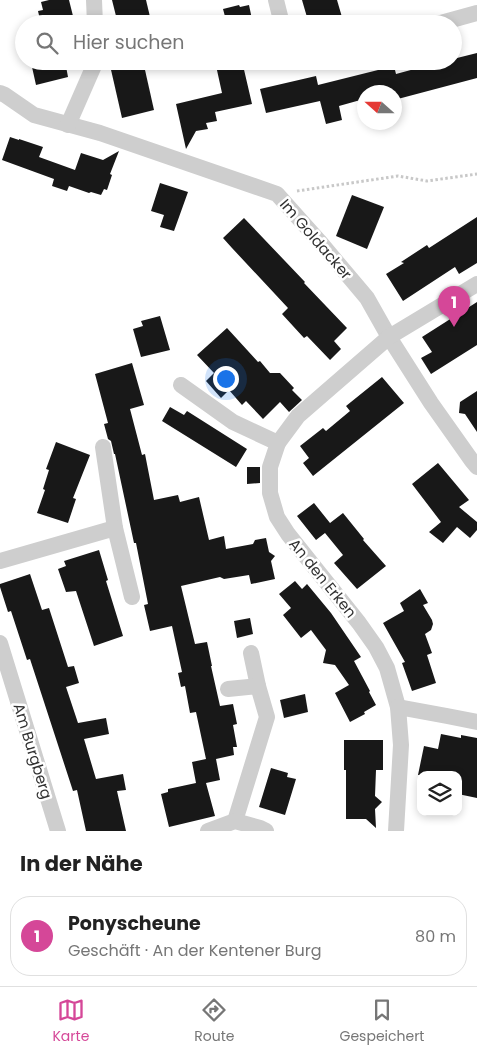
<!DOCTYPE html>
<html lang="de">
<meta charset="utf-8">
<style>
:root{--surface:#fff;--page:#f6f6f6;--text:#222;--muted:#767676;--line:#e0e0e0;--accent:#d54798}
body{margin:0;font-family:Poppins,sans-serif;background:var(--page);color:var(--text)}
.controls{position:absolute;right:15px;bottom:15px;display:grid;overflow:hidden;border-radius:10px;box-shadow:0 2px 8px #0003}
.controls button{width:45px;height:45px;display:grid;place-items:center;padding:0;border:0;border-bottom:1px solid var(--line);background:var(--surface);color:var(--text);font:25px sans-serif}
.compass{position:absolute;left:357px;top:85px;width:45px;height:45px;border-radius:50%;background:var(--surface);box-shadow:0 2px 8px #0003;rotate:291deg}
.you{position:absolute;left:225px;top:378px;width:18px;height:18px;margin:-12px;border:4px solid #fff;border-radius:50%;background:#1a73e8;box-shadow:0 0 0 8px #1a73e833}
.badge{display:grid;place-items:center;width:32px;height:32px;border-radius:50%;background:var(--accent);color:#fff;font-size:16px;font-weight:700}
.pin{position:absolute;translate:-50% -41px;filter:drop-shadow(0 1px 2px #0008)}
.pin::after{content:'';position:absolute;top:26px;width:18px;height:15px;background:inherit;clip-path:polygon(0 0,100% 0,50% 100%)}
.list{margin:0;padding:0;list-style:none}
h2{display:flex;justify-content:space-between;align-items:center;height:65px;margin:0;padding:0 20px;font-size:21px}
h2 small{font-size:16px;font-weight:400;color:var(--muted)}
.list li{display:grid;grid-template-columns:32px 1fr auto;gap:15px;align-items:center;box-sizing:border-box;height:80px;margin:0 10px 10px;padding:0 10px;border:1px solid var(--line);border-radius:20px}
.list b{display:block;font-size:19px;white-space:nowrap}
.list p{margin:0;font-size:16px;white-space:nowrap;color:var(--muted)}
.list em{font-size:16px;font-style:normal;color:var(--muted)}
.icon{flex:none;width:28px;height:28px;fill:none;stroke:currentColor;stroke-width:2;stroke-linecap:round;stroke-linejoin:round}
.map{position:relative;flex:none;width:477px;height:831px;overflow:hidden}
.search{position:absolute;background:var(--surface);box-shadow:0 2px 8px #0003;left:15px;right:15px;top:15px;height:55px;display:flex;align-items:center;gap:12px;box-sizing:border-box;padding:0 18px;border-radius:28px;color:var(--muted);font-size:19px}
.sheet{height:155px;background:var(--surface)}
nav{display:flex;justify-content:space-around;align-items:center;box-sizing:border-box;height:70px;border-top:1px solid var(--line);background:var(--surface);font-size:14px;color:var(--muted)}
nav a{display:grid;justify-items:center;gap:2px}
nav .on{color:var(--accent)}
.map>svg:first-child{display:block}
.building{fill:#181818}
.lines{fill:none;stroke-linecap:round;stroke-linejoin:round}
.path{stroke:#c8c8c8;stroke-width:3;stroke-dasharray:2.5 2.5;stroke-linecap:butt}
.street{stroke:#cecece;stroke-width:16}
.labels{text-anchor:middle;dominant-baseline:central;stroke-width:5;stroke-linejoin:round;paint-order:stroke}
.street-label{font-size:15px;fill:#313131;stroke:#fff}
</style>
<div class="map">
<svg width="477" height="831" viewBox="0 0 477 831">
<rect width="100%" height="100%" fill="#fff"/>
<g class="building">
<path d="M49,0H69L75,24H41L38,11L43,10L41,2Z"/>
<path d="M112,0H146L151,21L138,24H118Z"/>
<path d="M302,0H337L344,24H309Z"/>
<path d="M239,5L240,7L249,5L253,24H227L223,9Z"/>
<path d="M477,53V78L394,100V92H364V99L339,106L342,120L326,124L320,101L266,113L260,89L316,76L318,85L394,66L396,74L444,61H453V59Z"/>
<path d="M44,61H65L68,77L36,85L32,67L45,64Z"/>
<path d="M109,61H143L154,110L122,118Z"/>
<path d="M215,61H242L252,104L215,112L217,121L206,123L208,129L196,131L186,149L176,104L222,93Z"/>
<path d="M10,137L19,140V139L43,147L39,157L75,170L81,153L103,160L119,151L110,174L112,175L107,190L104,189L101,195L91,192L89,193L69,186L67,191L52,186L54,179L2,160Z"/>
<path d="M160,183L188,192L174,231L160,227L164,215L151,211Z"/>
<path d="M352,195L384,207L367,249L336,236Z"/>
<path d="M477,217V263L459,274L455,267L403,301L386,274L404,263L401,262L427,245L429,248Z"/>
<path d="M244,218L305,282L304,283L347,328L334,341L341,349L330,360L307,336L304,338L282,314L288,308L232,248L223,238Z"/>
<path d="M477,302V345L431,374L421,358L432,352L422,337Z"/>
<path d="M160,316L170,350L141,357L133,329L143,326L141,321Z"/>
<path d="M227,328L258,362L260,361L270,373H280L294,388L292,390L302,400L289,412L280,402L263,419L246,401L242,405L229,390L221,398L206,381L214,373L197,355Z"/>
<path d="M132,363L144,405L130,409L142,455L145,454L154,500L178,495L180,502L199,497L209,540L224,536L226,549L253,544L255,540L266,538L269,552L275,556L271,561L275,579L251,584L249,575L224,579L220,577L181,586L195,644L207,642L212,666H211L220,706L233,704L237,724L233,725L237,747H233L234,755L216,759L220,780L206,783L215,816L169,827L161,794L168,792V789L196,783L192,762L206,759L196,712L190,713L185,686L181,687L178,673L182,672L172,626L150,631L144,605L148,604L136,543H134L115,454H114L111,441L108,439L104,424L108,423L95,374Z"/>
<path d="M382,377L404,403L313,476L303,463L309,458L300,446L323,428L326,431L350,411L346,406Z"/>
<path d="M477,391V432L465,414L459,413L460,402Z"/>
<path d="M170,407L184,415L187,411L247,449L236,467L162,421Z"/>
<path d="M56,442L90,455L73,498L76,499L68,523L37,513L45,490L43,489L49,470L46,469Z"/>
<path d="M438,463L469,500L459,507L477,522V530L470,538L457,527L443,543L429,532L441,522L412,484Z"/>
<path d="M247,467H260V483L247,484Z"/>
<path d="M314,503L330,523L343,513L364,539L363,540L386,566L357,589L334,563L343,555L325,533L316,540L297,516Z"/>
<path d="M99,550L108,580L106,581L123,636L94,646L76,591L66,592L58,569L66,566L64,561Z"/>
<path d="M30,574L42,610L49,608L68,667L74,666L79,683L66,687L78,723L106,718L109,734L84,739L96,779L123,774L126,790L117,791L126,831H86L77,790L73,791L30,659L27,660L11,611L8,612L0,587V584Z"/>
<path d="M295,581L302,589L307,584L331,613L361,657L354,661L370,691L369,692L376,705L364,712L365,714L350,722L335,693L349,685L335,665L323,663L326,650L311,630L301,638L283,615L291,608L279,594Z"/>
<path d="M420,589L428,603L423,605L432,620L433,624L431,630L425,634L432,653L427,655L436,683L412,691L402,663L405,662L383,623L404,611L400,603Z"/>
<path d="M250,618L253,634L237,638L234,621Z"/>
<path d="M305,694L308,712L284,718L280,700Z"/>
<path d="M441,734L461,738V735L477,738V798L458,794V775H418L424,746L438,749Z"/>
<path d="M344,740H383V770H376L375,796L382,802L375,809L376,828L366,819H346V770H344Z"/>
<path d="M271,768L288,773L287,777L296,779L285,815L259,807Z"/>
</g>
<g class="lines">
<path class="path" d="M297,191L398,176L427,181L477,174"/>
<g class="street">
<path d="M94,0L95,24"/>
<path d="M276,0L282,24"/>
<path d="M437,24L477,13"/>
<path d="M0,93L5,95L34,115L100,133L277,194L319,241L367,298L389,337L431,403L472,461L477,467"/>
<path d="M68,125L96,61"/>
<path d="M181,385L233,422L278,443"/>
<path d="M103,447L115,528"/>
<path d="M0,561L115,528L132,597"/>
<path d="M0,643L58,831"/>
<path d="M251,653L258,686"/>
<path d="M228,689L258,686L267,717L235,821"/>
<path d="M398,707L387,668L376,647L359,623L288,534L277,517L270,493V467L278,443L298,416L389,337L477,284"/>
<path d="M208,831L235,821L260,828L266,831"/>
<path d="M396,831L401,745L398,707L447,716L477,722"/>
</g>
</g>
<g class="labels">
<g class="street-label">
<text transform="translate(316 239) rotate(49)">Im Goldacker</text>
<text transform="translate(323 578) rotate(51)">An den Erken</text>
<text transform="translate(33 751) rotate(73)">Am Burgberg</text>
</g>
</g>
</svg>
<div class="controls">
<button><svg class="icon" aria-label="layers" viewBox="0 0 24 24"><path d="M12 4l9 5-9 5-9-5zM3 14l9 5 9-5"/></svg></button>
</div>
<svg class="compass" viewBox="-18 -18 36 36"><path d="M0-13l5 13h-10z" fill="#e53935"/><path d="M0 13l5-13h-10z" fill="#767676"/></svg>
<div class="you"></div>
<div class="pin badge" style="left:454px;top:327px">1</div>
<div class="search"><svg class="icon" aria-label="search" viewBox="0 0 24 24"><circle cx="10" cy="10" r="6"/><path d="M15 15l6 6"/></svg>Hier suchen</div>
</div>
<section class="sheet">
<h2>In der Nähe<small></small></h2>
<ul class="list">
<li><span class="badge">1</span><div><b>Ponyscheune</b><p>Geschäft · An der Kentener Burg</p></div><em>80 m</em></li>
</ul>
</section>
<nav>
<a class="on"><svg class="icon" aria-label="map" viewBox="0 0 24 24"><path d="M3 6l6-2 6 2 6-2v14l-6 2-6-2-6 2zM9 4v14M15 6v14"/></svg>Karte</a>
<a><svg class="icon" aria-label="directions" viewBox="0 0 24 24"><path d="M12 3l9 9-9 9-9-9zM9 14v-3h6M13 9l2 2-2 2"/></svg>Route</a>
<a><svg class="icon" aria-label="saved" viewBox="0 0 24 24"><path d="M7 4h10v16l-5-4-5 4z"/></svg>Gespeichert</a>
</nav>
